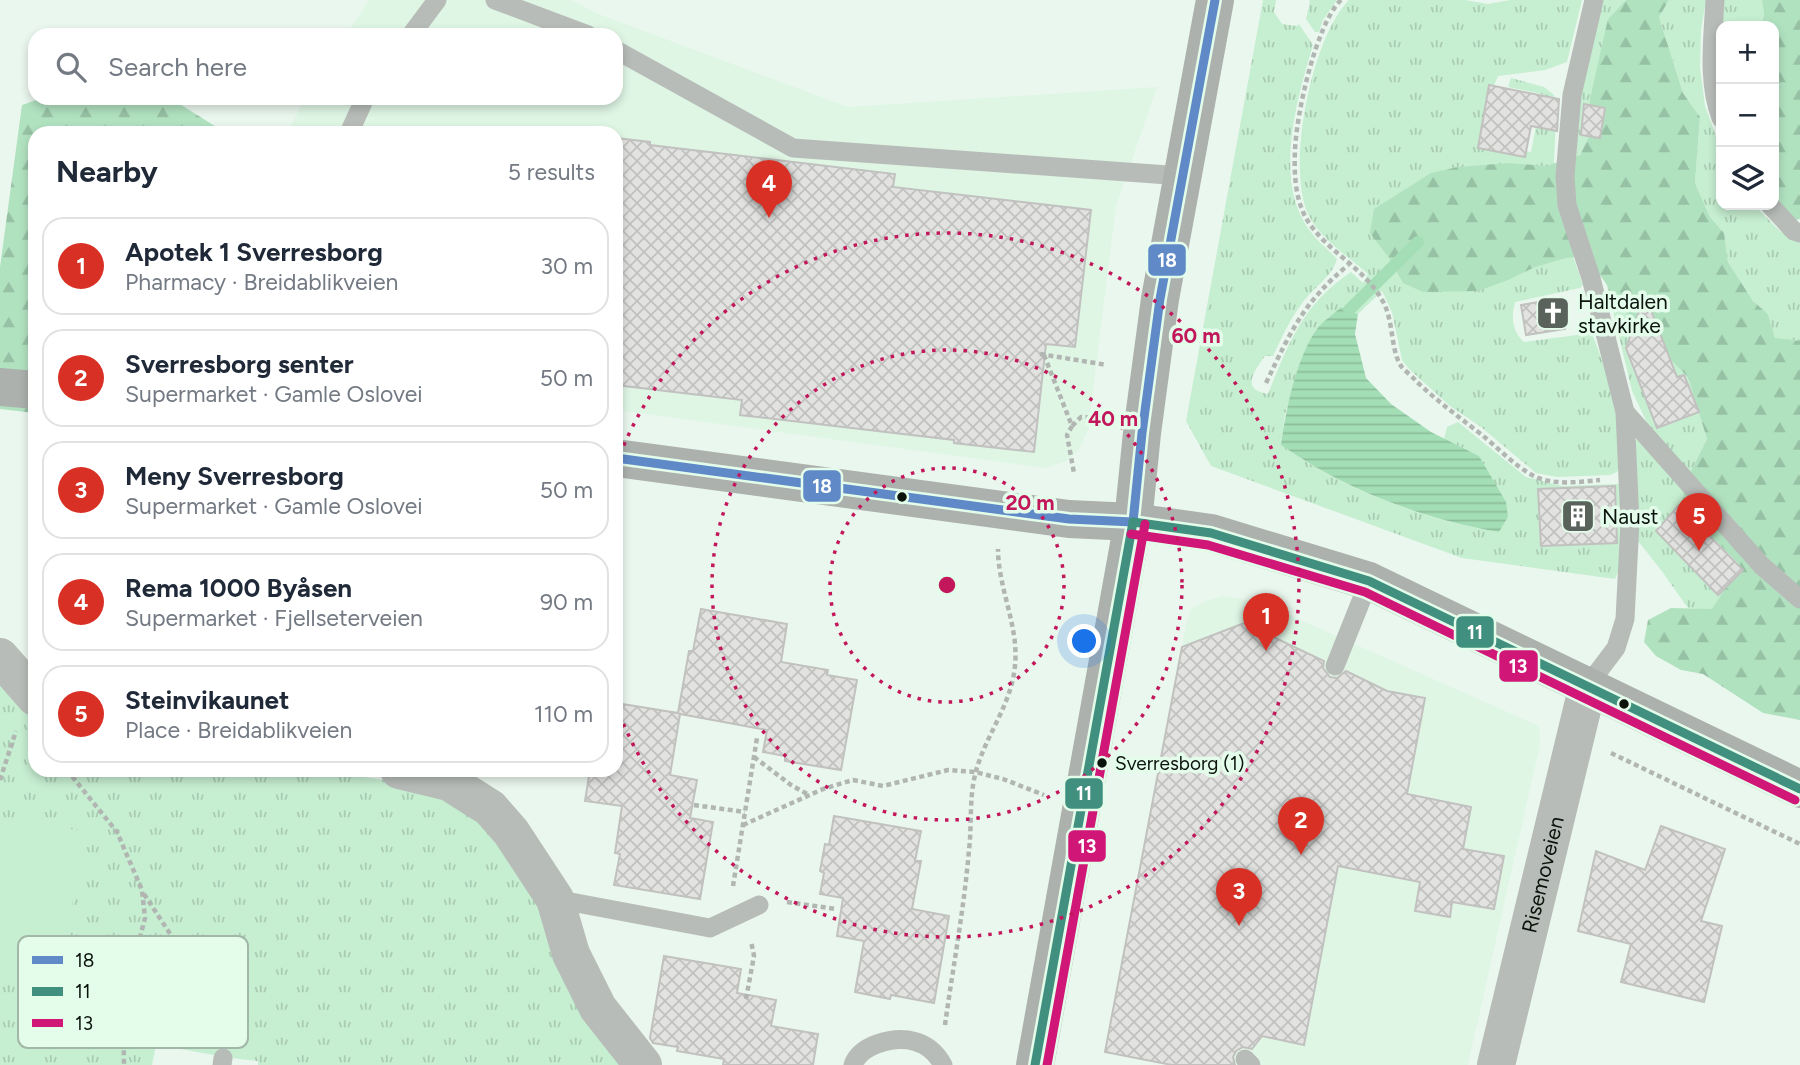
<!DOCTYPE html>
<meta charset="utf-8">
<style>
:root{--surface:#fff;--page:#f6f6f7;--text:#1f2937;--muted:#747a83;--line:#e0e1e3;--accent:#d93025}
body{margin:0;font-family:Figtree,sans-serif;background:var(--page);color:var(--text)}
.controls{position:absolute;right:21px;top:21px;display:grid;overflow:hidden;border-radius:14px;box-shadow:0 4px 10px #0003}
.controls button{width:63px;height:63px;display:grid;place-items:center;padding:0;border:0;border-bottom:2px solid var(--line);background:var(--surface);color:var(--text);font:35px sans-serif}
.you{position:absolute;left:1085px;top:642px;width:24px;height:24px;margin:-18px;border:5px solid #fff;border-radius:50%;background:#1a73e8;box-shadow:0 0 0 10px #1a73e833}
.badge{display:grid;place-items:center;width:46px;height:46px;border-radius:50%;background:var(--accent);color:#fff;font-size:23px;font-weight:700}
.pin{position:absolute;translate:-50% -58px;filter:drop-shadow(0 2px 4px #0008)}
.pin::after{content:'';position:absolute;top:37px;width:24px;height:21px;background:inherit;clip-path:polygon(0 0,100% 0,50% 100%)}
.list{margin:0;padding:0;list-style:none}
h2{display:flex;justify-content:space-between;align-items:center;height:91px;margin:0;padding:0 28px;font-size:30px}
h2 small{font-size:23px;font-weight:400;color:var(--muted)}
.list li{display:grid;grid-template-columns:46px 1fr auto;gap:21px;align-items:center;box-sizing:border-box;height:98px;margin:0 14px 14px;padding:0 14px;border:2px solid var(--line);border-radius:21px}
.list b{display:block;font-size:26px;white-space:nowrap}
.list p{margin:0;font-size:23px;white-space:nowrap;color:var(--muted)}
.list em{font-size:23px;font-style:normal;color:var(--muted)}
.icon{flex:none;width:38px;height:38px;fill:none;stroke:currentColor;stroke-width:2;stroke-linecap:round;stroke-linejoin:round}
.map{position:relative;flex:none;width:1800px;height:1065px;overflow:hidden}
.search{position:absolute;background:var(--surface);box-shadow:0 4px 10px #0003;left:28px;top:28px;width:595px;height:77px;display:flex;align-items:center;gap:18px;box-sizing:border-box;padding:0 24px;border-radius:21px;color:var(--muted);font-size:26px}
.panel{position:absolute;background:var(--surface);box-shadow:0 4px 10px #0003;left:28px;top:126px;width:595px;height:651px;border-radius:21px}
.map>svg:first-child{display:block}
.built{fill:#dff6e5}
.grass{fill:url(#grass-tufts)}
.forest{fill:url(#forest-firs)}
.park{fill:#c6eed1}
.water{fill:url(#water-rules)}
.lines{fill:none;stroke-linecap:round;stroke-linejoin:round}
.stream{stroke:#a4deb6;stroke-width:12}
.building{fill:url(#building-cross-hatch);stroke:#c1c1bf;stroke-width:2}
.path{stroke:#b1b6b2;stroke-width:4.5;stroke-dasharray:5 3.5;stroke-linecap:butt}
.lane{stroke:#b8bcb8;stroke-width:19}
.street{stroke:#b8bcb8;stroke-width:38}
.secondary{stroke:#acb1ad;stroke-width:38}
.bus-1-casing{stroke:#e4fdeb;stroke-width:14}
.bus-2-casing{stroke:#e4fdeb;stroke-width:14}
.bus-3-casing{stroke:#e4fdeb;stroke-width:14}
.bus-1{stroke:#5f8ac7;stroke-width:9}
.bus-2{stroke:#41907f;stroke-width:9}
.bus-3{stroke:#d01778;stroke-width:9}
.ring{fill:none;stroke:#c2185b;stroke-width:3.5;stroke-dasharray:3.5 7}
.bus-dot{fill:#0b130d;stroke:#e4fdeb;stroke-width:2.5}
.labels{text-anchor:middle;dominant-baseline:central;stroke-width:7;stroke-linejoin:round;paint-order:stroke}
.bus-label{font-size:19px;fill:#0b130d;stroke:#e4fdeb;text-anchor:start}
.poi-label{font-size:21px;fill:#0b130d;stroke:#e4fdeb;text-anchor:start}
.street-label{font-size:21px;fill:#0b130d;stroke:#e4fdeb}
.key{fill:#e4fdeb;stroke:#a3b7a8;stroke-width:2}
.key-label{font-size:19px;fill:#0b130d}
.centre{fill:#c2185b;stroke:#e4fdeb;stroke-width:3.5}
.ring-label{font-size:21px;text-anchor:middle;font-weight:bold;fill:#c2185b;stroke:#e4fdeb;stroke-width:7;stroke-linejoin:round;paint-order:stroke}
.line-badge{stroke:#e4fdeb;stroke-width:2.5}
.badge-label{font-size:19px;text-anchor:middle;font-weight:bold;fill:#fff}
</style>
<div class="map">
<svg width="1800" height="1065" viewBox="0 0 1800 1065">
<defs>
<pattern id="grass-tufts" width="24" height="20" patternUnits="userSpaceOnUse" patternTransform="scale(1.75)"><rect width="24" height="20" fill="#c6eed1"/><path d="M3 7l-1-3M5 7V3M7 7l1-3M15 17l-1-3M17 17v-4M19 17l1-3" fill="none" stroke="#a9cbb2"/></pattern>
<pattern id="forest-firs" width="22" height="20" patternUnits="userSpaceOnUse" patternTransform="scale(1.75)"><rect width="22" height="20" fill="#b1e2c0"/><path d="M5 1l3.5 6h-7zM16 11l3.5 6h-7z" fill="#97c1a4"/></pattern>
<pattern id="water-rules" width="6" height="5" patternUnits="userSpaceOnUse" patternTransform="scale(1.75)"><rect width="6" height="5" fill="#a4deb6"/><path d="M0 2.5h6" fill="none" stroke="#8cbe9b"/></pattern>
<pattern id="building-cross-hatch" width="8" height="8" patternUnits="userSpaceOnUse" patternTransform="scale(1.75)"><rect width="8" height="8" fill="#e2e2e0"/><path d="M0 0l8 8M0 8l8-8" fill="none" stroke="#c1c1bf"/></pattern>
</defs>
<rect width="100%" height="100%" fill="#eaf7ee"/>
<g class="built">
<path d="M369,0H571L596,13L848,107L1157,87L1116,206L1088,430L1079,449L1066,461L1046,468L616,410V133H287L305,98H616V35H346Z"/>
<path d="M1223,596L1260,602L1539,726L1540,744L1468,1065H1172L1129,930L1187,621L1192,608L1205,601Z"/>
</g>
<g class="grass">
<path d="M1263,0H1276L1274,12L1282,24L1297,26L1299,24L1313,45C1297,99 1272,183 1311,232C1318,242 1329,250 1337,259C1332,277 1314,287 1303,302C1290,319 1282,337 1273,356H1265C1254,371 1240,390 1268,394C1289,342 1303,304 1351,272L1363,283L1368,274C1349,257 1319,238 1308,214C1286,165 1312,37 1349,0H1465L1488,4L1510,0H1582L1567,62L1545,70L1498,76L1494,85L1484,143L1531,152L1542,94L1508,87L1511,78L1544,87L1554,95L1556,115L1553,185L1571,251L1583,285L1580,288L1515,302C1511,318 1512,331 1524,342L1592,333L1608,377L1615,403L1620,466L1617,472L1610,475L1557,477L1536,473L1481,427L1450,406L1409,369L1402,360L1392,312L1382,291L1358,314L1341,307L1304,355L1285,414L1281,445C1344,490 1422,519 1499,532L1508,517L1479,456L1444,439L1447,427L1458,422L1526,477L1563,486L1619,484L1622,489V563L1615,579L1462,558L1211,466L1186,421Z"/>
<path d="M1309,0H1337L1323,20L1319,32H1315L1306,19L1310,2Z"/>
<path d="M1601,0H1626L1608,19L1590,134L1580,155L1573,158L1582,85Z"/>
<path d="M1669,0H1706L1701,30L1700,68L1705,106L1721,150V205H1754L1780,231L1800,243V341L1775,339L1768,314L1753,301L1728,262L1724,233L1710,217L1695,183L1700,117L1683,93L1659,17Z"/>
<path d="M1722,0H1762L1764,14L1761,26H1721Z"/>
<path d="M1606,282L1624,307L1688,377L1707,439L1689,475L1649,427L1632,391Z"/>
<path d="M1635,440H1639L1750,564L1712,610L1688,608L1661,570L1638,541Z"/>
<path d="M0,657L35,688V770H320L426,787L511,832L643,1065H258V1061C223,1058 190,1050 156,1045L152,1065H0Z"/>
</g>
<g class="forest">
<path d="M1626,0H1669L1659,17L1683,93L1700,117L1695,183L1710,217L1724,233L1728,262L1753,301L1768,314L1775,338L1800,341V720L1763,713L1703,674L1681,670L1656,656L1644,642L1648,620L1671,608L1712,609L1740,565L1685,510L1683,487L1707,439L1688,377L1661,350L1643,338L1587,256L1566,258L1535,267L1508,280L1478,291L1423,292L1403,283L1389,258L1370,233L1374,209L1431,173L1458,167L1509,163L1546,166L1580,155L1590,134V99L1608,19Z"/>
<path d="M1762,0H1800V219L1796,220L1786,212L1774,192V94L1777,83L1774,78V26H1761L1764,14Z"/>
<path d="M42,98H170L226,133H35V413L0,409V267L22,105Z"/>
</g>
<path class="park" d="M2,818L83,831L61,981L0,965V825Z"/>
<path class="water" d="M1341,307L1358,314L1355,334L1366,378L1391,404L1431,432L1479,456L1506,502L1508,517L1499,532C1423,519 1345,490 1281,445C1285,412 1297,356 1317,329C1323,321 1334,314 1341,307Z"/>
<g class="lines">
<path class="stream" d="M1349,310L1418,242"/>
</g>
<g class="building">
<path d="M1489,85L1559,99L1557,131L1531,126L1525,157L1478,148Z"/>
<path d="M1584,104L1605,108L1600,138L1581,135Z"/>
<path d="M616,138L650,142V145L895,174L893,187L1091,210L1075,347L1046,344L1034,452L954,443V440L740,415L742,400L616,385Z"/>
<path d="M1645,295L1677,377L1684,375L1699,412L1657,428L1626,348Z"/>
<path d="M1561,298L1565,329L1526,335L1521,305Z"/>
<path d="M1615,486L1617,543L1541,546L1538,489Z"/>
<path d="M1679,505L1743,570L1718,595L1656,531Z"/>
<path d="M701,609L787,624L781,662L828,670L827,675L857,680L841,770L785,761V756L763,752L767,730L680,714L670,775L697,780L690,818L713,822L700,899L614,885L620,854L615,853L622,806L585,801L590,770H616V703L678,713L689,651H693Z"/>
<path d="M1244,623L1324,661L1323,668L1330,677L1337,678L1346,671L1387,691L1425,698L1407,794L1471,807L1463,849L1504,856L1494,909L1452,902L1450,917L1415,911L1420,882L1338,866L1304,1045L1262,1036L1252,1049L1243,1047L1236,1051L1233,1057L1235,1065H1172L1105,1052L1182,647Z"/>
<path d="M834,816L921,831L915,861H921L912,909L949,916L934,1003L891,995L890,999L855,992L864,941L837,936L843,898L820,894L824,873L820,871L825,844L829,845Z"/>
<path d="M1661,826L1725,849L1701,921L1722,926L1704,1002L1621,982L1631,944L1578,931L1596,851L1645,870Z"/>
<path d="M664,956L741,969L737,993L776,1000L771,1026L818,1034L813,1065H723L724,1059L677,1051L678,1047L653,1043L650,1038Z"/>
</g>
<g class="lines">
<g class="path">
<path d="M1341,0C1316,24 1296,115 1295,151C1294,173 1295,198 1306,218C1325,251 1364,267 1382,300C1394,319 1390,349 1401,366C1405,371 1412,376 1416,381C1437,401 1459,417 1482,435C1498,448 1514,465 1532,475C1552,486 1578,482 1600,480"/>
<path d="M1040,354L1107,365"/>
<path d="M1044,355L1072,426L1081,417L1104,418"/>
<path d="M1266,383C1291,331 1303,303 1348,265"/>
<path d="M1072,426L1067,435L1074,473"/>
<path d="M1611,753L1800,844"/>
<path d="M754,757L791,785L809,795"/>
<path d="M67,770L117,832L142,890L145,918L123,1002L124,1065"/>
<path d="M0,780L16,731"/>
<path d="M694,805L745,812"/>
<path d="M743,825L823,789L853,780L883,786L948,770L975,772L1003,779L1044,795"/>
<path d="M733,886L757,738"/>
<path d="M144,894L197,975L221,1029"/>
<path d="M787,902L836,909"/>
<path d="M746,999L754,956L751,941"/>
<path d="M945,1025C953,967 964,909 969,850C972,825 969,800 975,775C984,737 1012,705 1015,665C1019,626 998,588 998,549"/>
</g>
<g class="lane">
<path d="M495,0L588,35"/>
<path d="M1715,0C1713,38 1707,82 1721,118"/>
<path d="M411,35L437,0"/>
<path d="M616,50L793,148L1182,176"/>
<path d="M349,133L365,98"/>
<path d="M1770,205L1794,231L1800,233"/>
<path d="M1625,412L1762,566L1800,599"/>
<path d="M1335,666L1369,581"/>
<path d="M1588,685L1616,648L1625,619L1630,522L1625,412L1591,278L1567,205L1565,176L1572,95L1594,0"/>
<path d="M555,899L710,928L759,905"/>
<path d="M1245,1059L1251,1065"/>
<path d="M222,1065L223,1058"/>
<path d="M853,1065C857,1054 866,1048 877,1044C903,1035 929,1039 943,1065"/>
</g>
<g class="street">
<path d="M0,657L35,697"/>
<path d="M399,770L449,782L490,808L511,832L555,899L571,954L598,1008L643,1065"/>
<path id="s1" d="M1496,1065L1588,685"/>
</g>
<g class="secondary">
<path d="M0,387L35,390"/>
<path d="M616,458L1069,519L1133,522L1211,533L1369,581L1800,789"/>
<path d="M1035,1065L1133,522L1142,433L1160,299L1215,0"/>
</g>
<g class="bus-1-casing">
<g id="bus-1">
<path d="M616,458L1069,519L1133,522"/>
<path d="M1133,522L1142,433L1160,299L1215,0"/>
</g>
</g>
<g class="bus-2-casing">
<g id="bus-2">
<path d="M1133,522L1211,533L1369,581L1800,789"/>
<path d="M1035,1065L1133,522"/>
</g>
</g>
<g class="bus-3-casing">
<g id="bus-3">
<path d="M1131,534L1208,545L1365,592L1795,800"/>
<path d="M1047,1065L1145,524"/>
</g>
</g>
<use href="#bus-1" class="bus-1"/>
<use href="#bus-2" class="bus-2"/>
<use href="#bus-3" class="bus-3"/>
</g>
<g class="ring">
<circle cx="947" cy="585" r="117"/>
<circle cx="947" cy="585" r="235"/>
<path d="M616 465A352 352 0 1 1 616 705"/>
</g>
<defs>
<g id="church-square" transform="scale(1.75)"><rect x="-9" y="-9" width="18" height="18" rx="4" fill="#59635c" stroke="#e4fdeb"/><path d="M-1.2-6h2.4v3.5h3.3v2.4h-3.3V6h-2.4V-.1h-3.3v-2.4h3.3Z" fill="#fff"/></g>
<g id="building-square" transform="scale(1.75)"><rect x="-9" y="-9" width="18" height="18" rx="4" fill="#59635c" stroke="#e4fdeb"/><path d="M-4-6H4V6H1V3H-1V6H-4ZM-2.5-4.3h1.7v1.8h-1.7ZM.8-4.3h1.7v1.8H.8ZM-2.5-1h1.7V.8h-1.7ZM.8-1h1.7V.8H.8Z" fill="#fff"/></g>
</defs>
<g fill-rule="evenodd">
<use href="#church-square" x="1553" y="313"/>
<use href="#building-square" x="1578" y="516"/>
</g>
<g class="bus-dot">
<circle cx="902" cy="497" r="6"/>
<circle cx="1624" cy="704" r="6"/>
<circle cx="1102" cy="763" r="6"/>
</g>
<g class="labels">
<g class="bus-label">
<text x="1115" y="763">Sverresborg (1)</text>
</g>
<g class="poi-label">
<text x="1578" y="301">Haltdalen<tspan x="1578" dy="24">stavkirke</tspan></text>
<text x="1602" y="516">Naust</text>
</g>
<g class="street-label">
<text stroke="none"><textPath href="#s1" startOffset="196">Risemoveien</textPath></text>
</g>
</g>
<rect x="18" y="936" width="230" height="112" rx="10" class="key"/>
<rect x="32" y="956" width="31" height="8" fill="#5f8ac7"/>
<rect x="32" y="987" width="31" height="9" fill="#41907f"/>
<rect x="32" y="1019" width="31" height="8" fill="#d01778"/>
<g class="key-label">
<text x="75" y="967">18</text>
<text x="75" y="998">11</text>
<text x="75" y="1030">13</text>
</g>
<circle cx="947" cy="585" r="10" class="centre"/>
<g class="ring-label">
<text x="1196" y="343">60 m</text>
<text x="1113" y="426">40 m</text>
<text x="1030" y="510">20 m</text>
</g>
<g class="line-badge">
<rect x="1147" y="243" width="40" height="34" rx="7" fill="#5f8ac7"/>
<rect x="802" y="469" width="40" height="34" rx="7" fill="#5f8ac7"/>
<rect x="1455" y="615" width="40" height="34" rx="7" fill="#41907f"/>
<rect x="1498" y="649" width="41" height="34" rx="7" fill="#d01778"/>
<rect x="1064" y="777" width="40" height="33" rx="7" fill="#41907f"/>
<rect x="1067" y="829" width="40" height="34" rx="7" fill="#d01778"/>
</g>
<g class="badge-label">
<text x="1167" y="267">18</text>
<text x="822" y="493">18</text>
<text x="1475" y="639">11</text>
<text x="1518" y="673">13</text>
<text x="1084" y="800">11</text>
<text x="1087" y="853">13</text>
</g>
</svg>
<div class="controls">
<button>+</button>
<button>−</button>
<button><svg class="icon" aria-label="layers" viewBox="0 0 24 24"><path d="M12 4l9 5-9 5-9-5zM3 14l9 5 9-5"/></svg></button>
</div>
<div class="you"></div>
<div class="pin badge" style="left:1266px;top:651px">1</div>
<div class="pin badge" style="left:1301px;top:855px">2</div>
<div class="pin badge" style="left:1239px;top:926px">3</div>
<div class="pin badge" style="left:769px;top:218px">4</div>
<div class="pin badge" style="left:1699px;top:551px">5</div>
<div class="search"><svg class="icon" aria-label="search" viewBox="0 0 24 24"><circle cx="10" cy="10" r="6"/><path d="M15 15l6 6"/></svg>Search here</div>
<section class="panel">
<h2>Nearby<small>5 results</small></h2>
<ul class="list">
<li><span class="badge">1</span><div><b>Apotek 1 Sverresborg</b><p>Pharmacy · Breidablikveien</p></div><em>30 m</em></li>
<li><span class="badge">2</span><div><b>Sverresborg senter</b><p>Supermarket · Gamle Oslovei</p></div><em>50 m</em></li>
<li><span class="badge">3</span><div><b>Meny Sverresborg</b><p>Supermarket · Gamle Oslovei</p></div><em>50 m</em></li>
<li><span class="badge">4</span><div><b>Rema 1000 Byåsen</b><p>Supermarket · Fjellseterveien</p></div><em>90 m</em></li>
<li><span class="badge">5</span><div><b>Steinvikaunet</b><p>Place · Breidablikveien</p></div><em>110 m</em></li>
</ul>
</section>
</div>
